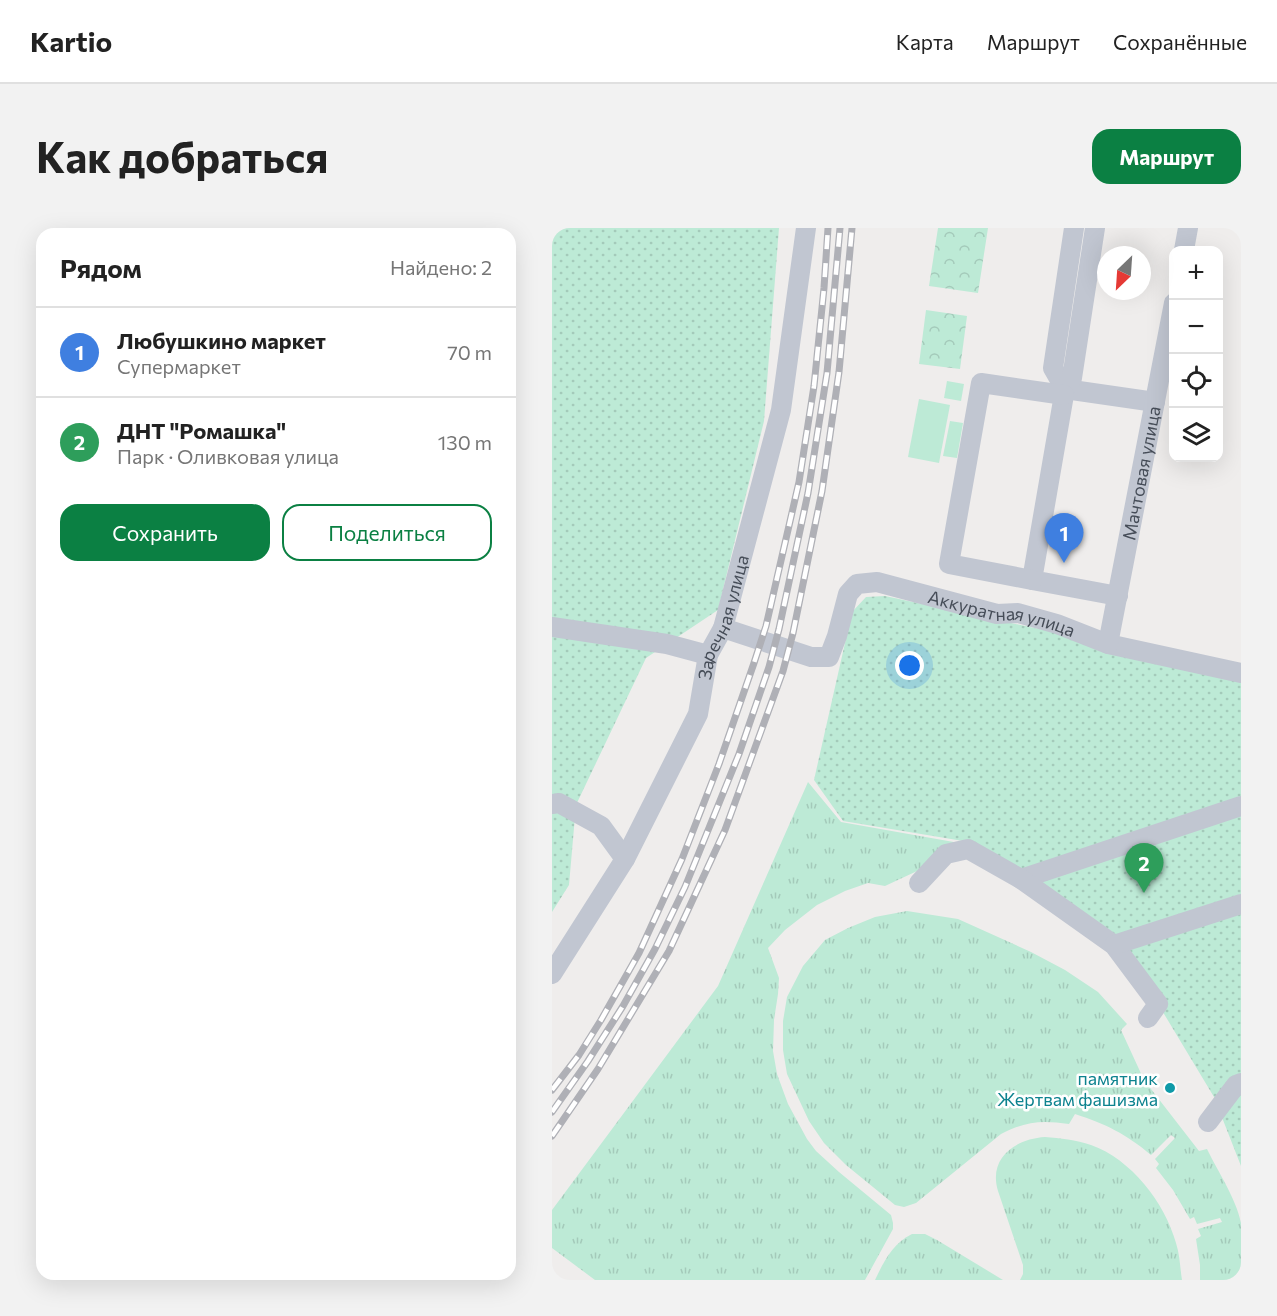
<!DOCTYPE html>
<html lang="ru">
<meta charset="utf-8">
<style>
:root{--surface:#fff;--page:#f2f2f2;--text:#222;--muted:#767676;--line:#e0e0e0;--accent:#0b8043}
body{margin:0;font-family:Commissioner,sans-serif;background:var(--page);color:var(--text)}
.controls{position:absolute;right:18px;top:18px;display:grid;overflow:hidden;border-radius:12px;box-shadow:0 6px 24px #0002}
.controls button{width:54px;height:54px;display:grid;place-items:center;padding:0;border:0;border-bottom:2px solid var(--line);background:var(--surface);color:var(--text);font:30px sans-serif}
.compass{position:absolute;left:545px;top:18px;width:54px;height:54px;border-radius:50%;background:var(--surface);box-shadow:0 6px 24px #0002;rotate:205deg}
.you{position:absolute;left:358px;top:438px;width:21px;height:21px;margin:-15px;border:4px solid #fff;border-radius:50%;background:#1a73e8;box-shadow:0 0 0 9px #1a73e833}
.badge{display:grid;place-items:center;width:39px;height:39px;border-radius:50%;background:var(--accent);color:#fff;font-size:20px;font-weight:700}
.pin{position:absolute;translate:-50% -50px;filter:drop-shadow(0 2px 3px #0008)}
.pin::after{content:'';position:absolute;top:32px;width:21px;height:18px;background:inherit;clip-path:polygon(0 0,100% 0,50% 100%)}
.list{margin:0;padding:0;list-style:none}
h2{display:flex;justify-content:space-between;align-items:center;height:78px;margin:0;padding:0 24px;font-size:26px}
h2 small{font-size:20px;font-weight:400;color:var(--muted)}
.list li{display:grid;grid-template-columns:39px 1fr auto;gap:18px;align-items:center;box-sizing:border-box;height:90px;padding:0 24px;border-top:2px solid var(--line)}
.list b{display:block;font-size:22px;white-space:nowrap}
.list p{margin:0;font-size:20px;white-space:nowrap;color:var(--muted)}
.list em{font-size:20px;font-style:normal;color:var(--muted)}
.actions{display:flex;gap:12px;padding:18px 24px}
.actions a{flex:1;padding:14px 0;border:2px solid var(--accent);border-radius:18px;text-align:center;font-size:21px;color:var(--accent)}
.actions .main{background:var(--accent);color:#fff}
.icon{flex:none;width:33px;height:33px;fill:none;stroke:currentColor;stroke-width:2;stroke-linecap:round;stroke-linejoin:round}
.map{position:relative;flex:none;width:689px;height:1052px;overflow:hidden;border-radius:18px}
header{display:flex;align-items:center;gap:36px;box-sizing:border-box;height:84px;padding:0 30px;background:var(--surface);border-bottom:2px solid var(--line)}
header strong{font-size:28px}
nav{display:flex;gap:33px;margin-inline-start:auto;font-size:21px}
.intro{display:flex;align-items:center;justify-content:space-between;box-sizing:border-box;height:144px;padding:0 36px}
h1{margin:0;font-size:42px}
.button{padding:15px 27px;border-radius:18px;background:var(--accent);color:#fff;font-size:21px;font-weight:700}
main{display:flex;gap:36px;padding:0 36px}
aside{flex:1;background:var(--surface);border-radius:18px;box-shadow:0 6px 24px #0002}
.map>svg:first-child{display:block}
.grass{fill:url(#grass-tufts)}
.park{fill:url(#park-crowns)}
.garden{fill:url(#garden-dots)}
.pitch{fill:#bdead6}
.lines{fill:none;stroke-linecap:round;stroke-linejoin:round}
.minor{stroke:#c1c6d1;stroke-width:20}
.rail-casing{stroke:#afb0b6;stroke-width:7}
.rail{stroke:#fff;stroke-width:4.5;stroke-dasharray:14;stroke-linecap:butt}
.culture-dot{fill:#0f9aa8;stroke:#fff;stroke-width:2}
.labels{text-anchor:middle;dominant-baseline:central;stroke-width:5;stroke-linejoin:round;paint-order:stroke}
.street-label{font-size:18px;fill:#464d58;stroke:#fff}
.culture-label{font-size:18px;fill:#0d838f;stroke:#fff;text-anchor:end}
</style>
<header>
<strong>Kartio</strong>
<nav><a>Карта</a><a>Маршрут</a><a>Сохранённые</a></nav>
</header>
<div class="intro"><h1>Как добраться</h1><a class="button">Маршрут</a></div>
<main>
<aside>
<h2>Рядом<small>Найдено: 2</small></h2>
<ul class="list">
<li><span class="badge" style="background:#3f7fe0">1</span><div><b>Любушкино маркет</b><p>Супермаркет</p></div><em>70 m</em></li>
<li><span class="badge" style="background:#2e9e5b">2</span><div><b>ДНТ &quot;Ромашка&quot;</b><p>Парк · Оливковая улица</p></div><em>130 m</em></li>
</ul>
<div class="actions"><a class="main">Сохранить</a><a>Поделиться</a></div>
</aside>
<div class="map">
<svg width="689" height="1052" viewBox="0 0 689 1052">
<defs>
<pattern id="grass-tufts" width="24" height="20" patternUnits="userSpaceOnUse" patternTransform="scale(1.5)"><rect width="24" height="20" fill="#bdead6"/><path d="M3 7l-1-3M5 7V3M7 7l1-3M15 17l-1-3M17 17v-4M19 17l1-3" fill="none" stroke="#a4caba"/></pattern>
<pattern id="park-crowns" width="20" height="18" patternUnits="userSpaceOnUse" patternTransform="scale(1.5)"><rect width="20" height="18" fill="#bdead6"/><path d="M2 6a3 3 0 1 1 6 0M12 15a3 3 0 1 1 6 0" fill="none" stroke="#a4caba"/></pattern>
<pattern id="garden-dots" width="8" height="8" patternUnits="userSpaceOnUse" patternTransform="scale(1.5)"><rect width="8" height="8" fill="#bdead6"/><path d="M2 2h.1M6 6h.1" fill="none" stroke="#a4caba" stroke-width="1.8" stroke-linecap="round"/></pattern>
</defs>
<rect width="100%" height="100%" fill="#efedec"/>
<g class="grass">
<path d="M256,554L289,594L413,616L378,637L333,658L316,655L293,663L265,677L233,702L216,720L227,750L226,766L222,792L221,823L225,846L236,876L255,911L264,923L287,944L339,987L341,995V1001L313,1052H43L0,1020V982L166,758Z"/>
<path d="M355,683L406,691L479,724L513,742L546,764L575,796L569,802L592,852L647,923L655,921C666,944 684,970 689,995C689,1010 689,1036 689,1052H648V1037L644,1011L649,1008L646,1001L670,994L668,990L645,996L642,989L638,991L621,962L604,940L607,936L603,931L623,910L619,907L599,927C574,906 554,896 523,886L517,896C490,892 474,893 449,906L364,975L352,979L343,977L294,937L272,915L257,893L235,846L231,822V793L235,769L251,738L273,712L296,700L323,689Z"/>
<path d="M493,909C508,910 524,912 539,917C579,931 613,975 624,1015C628,1027 628,1040 630,1052H468L471,1046V1037L446,963C436,930 463,911 493,909Z"/>
<path d="M360,1006H373L385,1012L451,1052H323C332,1033 341,1015 360,1006Z"/>
</g>
<g class="park">
<path d="M386,0H436L426,65L377,58Z"/>
<path d="M374,82L415,88L408,141L367,136Z"/>
</g>
<g class="garden">
<path d="M0,0H227L212,193L166,382L94,430L24,577L17,657L0,684Z"/>
<path d="M333,368L689,444V938L662,869L579,731L417,614L291,593L262,552L300,384L314,369Z"/>
</g>
<g class="pitch">
<path d="M395,153L412,156L409,173L392,170Z"/>
<path d="M367,171L398,177L387,235L356,229Z"/>
<path d="M398,193L411,195L405,230L391,228Z"/>
</g>
<g class="lines">
<g class="minor">
<path d="M522,0L501,140L513,161L603,174"/>
<path d="M543,0L520,150L513,161L480,352L566,368"/>
<path d="M632,22L636,0"/>
<path d="M480,352L397,336L429,155L512,167"/>
<path d="M0,399L115,416L156,427"/>
<path id="s1" d="M171,400L259,429H277L285,408L296,366L305,356L325,354L445,386L466,385L505,396L556,416L689,445"/>
<path id="s2" d="M556,416L622,75"/>
<path d="M0,576L7,575L49,598L73,631"/>
<path d="M469,651L689,578"/>
<path d="M367,655L394,626L416,621L469,651L562,717L606,776L596,790"/>
<path d="M562,717L689,676"/>
<path id="s3" d="M0,746L73,631L146,486L156,427L171,400L229,182L254,0"/>
<path d="M656,894L684,857L689,855"/>
</g>
<g class="rail-casing">
<g id="rail">
<path d="M0,862L27,827L49,792L87,725L130,631L167,536L202,435L214,398L247,254L262,158L272,60L276,0"/>
<path d="M0,884L36,833L71,778L103,721L133,659L187,526L217,439L227,401L256,265L275,145L288,0"/>
<path d="M0,908L46,841L117,723L173,602L231,443L241,405L270,263L287,144L300,0"/>
</g>
</g>
<use href="#rail" class="rail"/>
</g>
<circle class="culture-dot" cx="618" cy="860" r="6"/>
<g class="labels">
<g class="street-label">
<text stroke="none"><textPath href="#s2" startOffset="174">Мачтовая улица</textPath></text>
<text stroke="none"><textPath href="#s1" startOffset="339">Аккуратная улица</textPath></text>
<text stroke="none"><textPath href="#s3" startOffset="399">Заречная улица</textPath></text>
</g>
<g class="culture-label">
<text x="606" y="850">памятник<tspan x="606" dy="21">Жертвам фашизма</tspan></text>
</g>
</g>
</svg>
<div class="controls">
<button>+</button>
<button>−</button>
<button><svg class="icon" aria-label="locate" viewBox="0 0 24 24"><circle cx="12" cy="12" r="6"/><path d="M12 2v4M12 18v4M2 12h4M18 12h4"/></svg></button>
<button><svg class="icon" aria-label="layers" viewBox="0 0 24 24"><path d="M12 4l9 5-9 5-9-5zM3 14l9 5 9-5"/></svg></button>
</div>
<svg class="compass" viewBox="-18 -18 36 36"><path d="M0-13l5 13h-10z" fill="#e53935"/><path d="M0 13l5-13h-10z" fill="#767676"/></svg>
<div class="you"></div>
<div class="pin badge" style="left:512px;top:335px;background:#3f7fe0">1</div>
<div class="pin badge" style="left:592px;top:665px;background:#2e9e5b">2</div>
</div>
</main>
